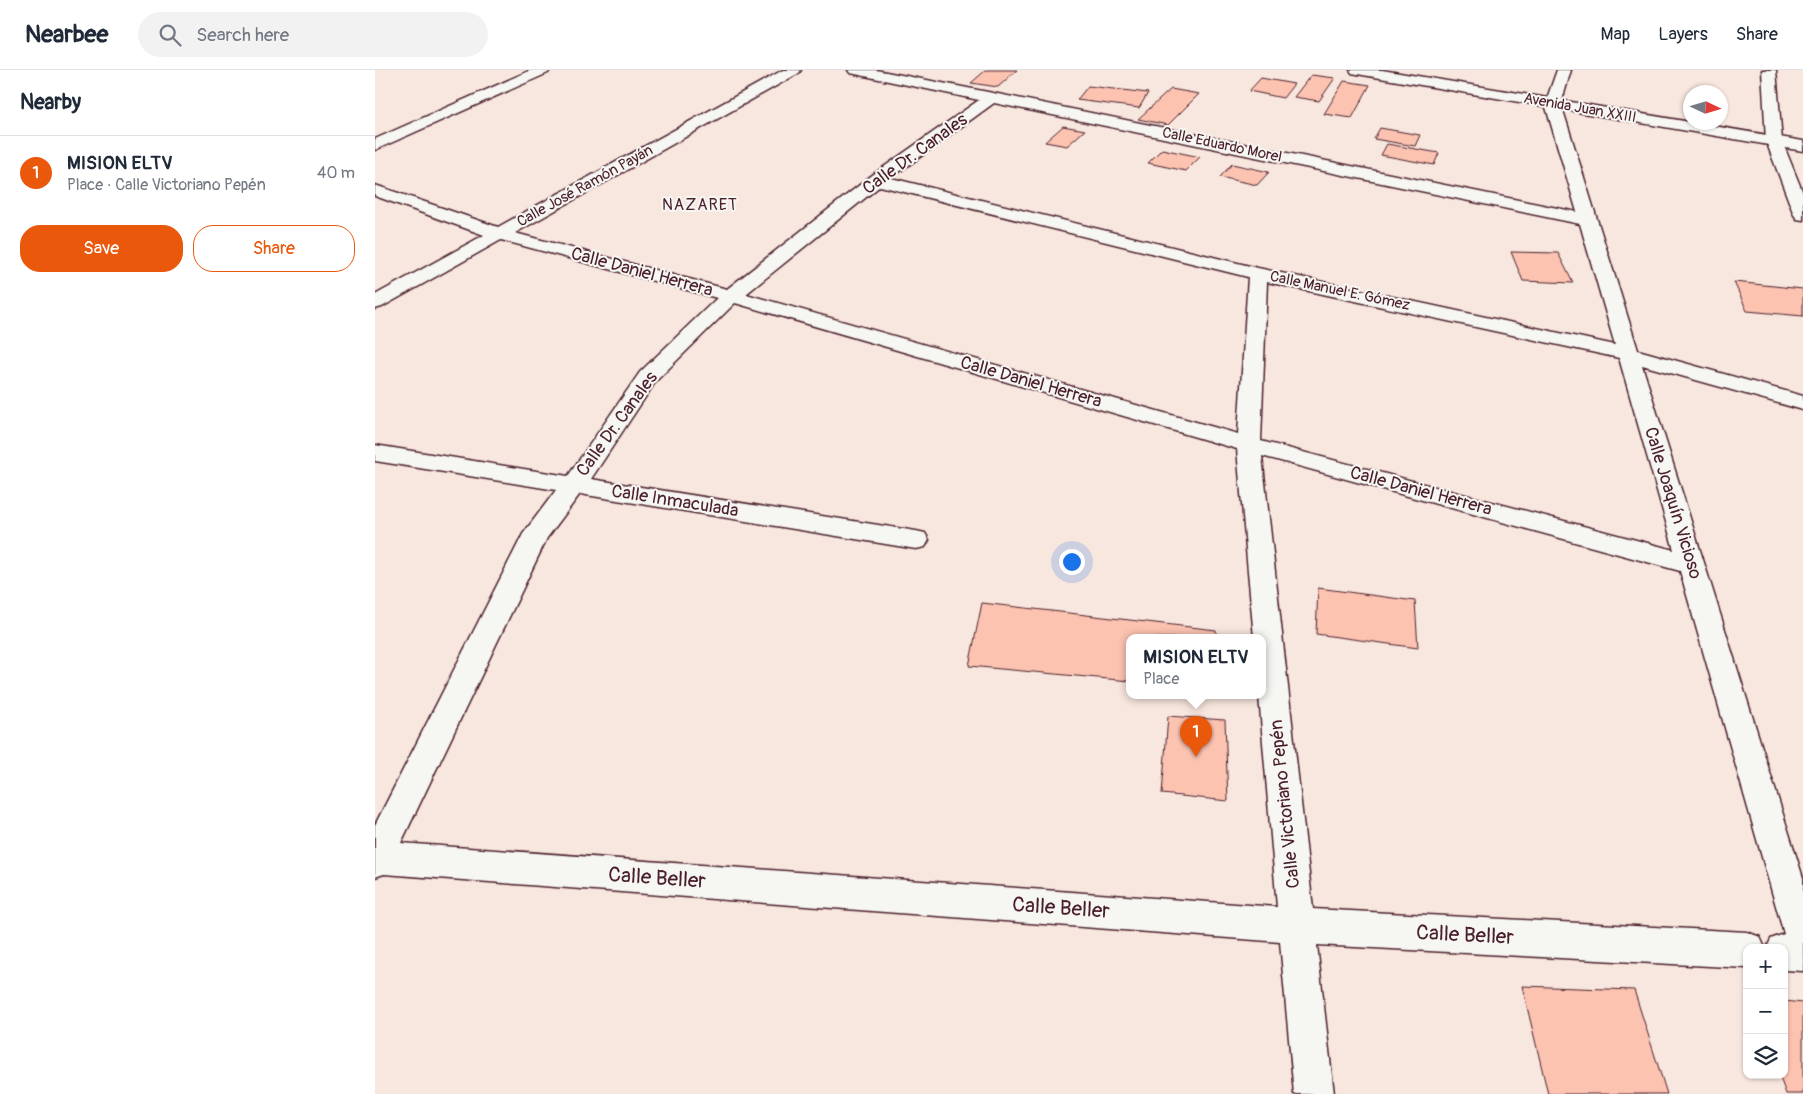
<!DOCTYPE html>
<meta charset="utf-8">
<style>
:root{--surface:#fff;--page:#f2f2f3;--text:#1f2937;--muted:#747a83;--line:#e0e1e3;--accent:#ea580c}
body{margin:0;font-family:Pangolin,sans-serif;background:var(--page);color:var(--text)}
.controls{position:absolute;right:15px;bottom:15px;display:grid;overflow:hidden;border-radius:10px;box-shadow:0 1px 4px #0004}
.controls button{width:45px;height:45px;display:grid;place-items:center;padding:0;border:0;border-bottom:1px solid var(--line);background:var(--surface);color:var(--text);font:25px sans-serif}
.compass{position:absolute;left:1308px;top:15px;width:45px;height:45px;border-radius:50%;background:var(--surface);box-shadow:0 1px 4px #0004;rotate:94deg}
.you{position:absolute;left:696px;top:491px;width:18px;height:18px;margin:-12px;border:4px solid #fff;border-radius:50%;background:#1a73e8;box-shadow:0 0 0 8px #1a73e833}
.badge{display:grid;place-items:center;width:32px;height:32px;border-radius:50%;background:var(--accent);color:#fff;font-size:16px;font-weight:700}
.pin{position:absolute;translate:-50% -41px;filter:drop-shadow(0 1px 2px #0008)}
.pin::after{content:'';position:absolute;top:26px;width:18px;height:15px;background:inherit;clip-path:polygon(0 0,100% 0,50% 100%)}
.popup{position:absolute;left:751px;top:564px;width:140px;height:65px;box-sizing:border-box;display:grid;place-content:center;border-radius:10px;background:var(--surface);filter:drop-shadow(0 1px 4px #0005);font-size:16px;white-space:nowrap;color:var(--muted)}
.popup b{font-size:19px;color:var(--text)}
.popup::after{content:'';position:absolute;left:50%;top:100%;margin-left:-10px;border:10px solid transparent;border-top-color:var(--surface)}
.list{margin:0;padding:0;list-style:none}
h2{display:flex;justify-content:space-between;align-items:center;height:65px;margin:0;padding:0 20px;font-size:21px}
h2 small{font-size:16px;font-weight:400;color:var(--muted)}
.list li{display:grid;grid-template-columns:32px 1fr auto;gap:15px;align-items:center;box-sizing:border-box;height:75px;padding:0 20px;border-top:1px solid var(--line)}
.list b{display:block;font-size:19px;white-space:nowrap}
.list p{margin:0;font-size:16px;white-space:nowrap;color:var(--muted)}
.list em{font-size:16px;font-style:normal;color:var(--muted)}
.actions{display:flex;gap:10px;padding:15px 20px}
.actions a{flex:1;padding:11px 0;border:1px solid var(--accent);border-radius:20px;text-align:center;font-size:18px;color:var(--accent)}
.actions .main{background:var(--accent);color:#fff}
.icon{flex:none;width:28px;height:28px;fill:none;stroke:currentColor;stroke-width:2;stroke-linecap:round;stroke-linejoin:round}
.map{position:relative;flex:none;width:1428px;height:1024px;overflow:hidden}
header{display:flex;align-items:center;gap:30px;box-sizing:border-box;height:70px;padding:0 25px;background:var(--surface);border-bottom:1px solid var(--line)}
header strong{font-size:24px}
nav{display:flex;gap:28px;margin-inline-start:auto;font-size:18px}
.search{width:350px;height:45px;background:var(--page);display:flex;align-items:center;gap:12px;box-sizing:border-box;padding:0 18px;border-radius:28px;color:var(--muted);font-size:19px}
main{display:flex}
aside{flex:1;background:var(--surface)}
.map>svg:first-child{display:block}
.building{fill:#fcc3b1;stroke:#4a1f2b}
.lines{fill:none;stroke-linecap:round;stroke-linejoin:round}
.street-casing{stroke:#4a1f2b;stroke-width:3}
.secondary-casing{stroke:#4a1f2b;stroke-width:3}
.street{fill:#f6f6f2;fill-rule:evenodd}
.secondary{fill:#f6f6f2;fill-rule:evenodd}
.labels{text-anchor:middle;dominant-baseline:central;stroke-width:4;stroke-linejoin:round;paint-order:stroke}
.far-street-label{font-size:15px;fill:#4a1f2b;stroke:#f6f6f2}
.far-neighbourhood-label{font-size:16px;letter-spacing:1px;fill:#4a1f2b;stroke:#f6f6f2}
.street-label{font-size:18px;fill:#4a1f2b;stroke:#f6f6f2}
.near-street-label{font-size:21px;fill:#4a1f2b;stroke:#f6f6f2}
</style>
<header>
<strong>Nearbee</strong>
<div class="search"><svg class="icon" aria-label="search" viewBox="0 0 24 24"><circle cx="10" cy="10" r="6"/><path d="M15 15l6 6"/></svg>Search here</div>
<nav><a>Map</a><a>Layers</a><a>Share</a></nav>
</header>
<main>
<aside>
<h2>Nearby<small></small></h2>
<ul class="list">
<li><span class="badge">1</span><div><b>MISION ELTV</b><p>Place · Calle Victoriano Pepén</p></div><em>40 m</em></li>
</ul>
<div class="actions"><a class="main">Save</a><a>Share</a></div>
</aside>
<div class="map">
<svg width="1428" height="1024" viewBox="0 0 1428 1024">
<rect width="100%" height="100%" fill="#f8e7de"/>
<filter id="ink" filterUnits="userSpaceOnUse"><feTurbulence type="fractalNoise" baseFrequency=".02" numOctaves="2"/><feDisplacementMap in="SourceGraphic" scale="10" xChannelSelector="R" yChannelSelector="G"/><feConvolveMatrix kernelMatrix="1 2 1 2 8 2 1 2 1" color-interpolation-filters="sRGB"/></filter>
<g filter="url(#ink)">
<g class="building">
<path d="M611,0H642L623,17L596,13Z"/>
<path d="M936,5L960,8L944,31L919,27Z"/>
<path d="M886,8L919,14L908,28L874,21Z"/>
<path d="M969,11L995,15L977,48L949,44Z"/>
<path d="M713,16L773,23L764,38L702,30Z"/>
<path d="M796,19L824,24L793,55L763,49Z"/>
<path d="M688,56L710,60L692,76L670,72Z"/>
<path d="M1005,58L1045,65L1040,76L999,69Z"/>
<path d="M1012,74L1064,83L1059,95L1006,85Z"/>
<path d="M787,79L825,87L811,101L773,93Z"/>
<path d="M857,94L894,102L882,115L845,107Z"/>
<path d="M1136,182L1183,183L1198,213L1148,211Z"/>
<path d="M1359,212L1428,219V246L1372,241Z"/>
<path d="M943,518L1040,531L1043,578L941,564Z"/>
<path d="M607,533L841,560V568H755V611L594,596Z"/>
<path d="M793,646L850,650L853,731L787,724Z"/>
<path d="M1147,916L1259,920L1292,1024H1173Z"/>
<path d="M1409,931L1428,933V1024H1411L1404,1005H1409Z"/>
</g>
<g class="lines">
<g class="street-casing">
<g id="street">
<path d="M408,0H426L424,3L140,163L352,219L496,106L604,30L480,4L475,3L473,0H501L618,23L1202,142L1170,34L1182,0H1196L1186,34L1263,280L1428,326V340L1267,295L1428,808V901L1409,900V878H1392L1396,869L1409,864L1305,501L887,386L938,839L1372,862L1385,867L1390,878H1372V898L942,875L959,1024H919L905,872L9,804L0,807V755L148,464L181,420L0,391V375L193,406L265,302L342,228L126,170L7,237L0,239V225L109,165L0,126V115L123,157ZM619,33L1205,154L1240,275L883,198L516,108ZM505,116L873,207L863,364L371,224ZM892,212L1244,288L1299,480L886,371ZM360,233L862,379L879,568H887V626H884L902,837L26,773L172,468L205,424L541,479L550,477L554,470L550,463L541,461L216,409L281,311Z"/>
<path d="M1387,0H1401L1407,71L1428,123V150L1422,149L1419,145L1391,71Z"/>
</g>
</g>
<g class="secondary-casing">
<g id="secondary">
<path d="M156,0H175L173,3L0,80V69Z"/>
<path d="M975,0H1007L1428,71V81L982,4L977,3Z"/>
</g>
</g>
<use href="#street" class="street"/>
<use href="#secondary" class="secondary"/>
</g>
</g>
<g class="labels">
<g class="far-street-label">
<text transform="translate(1205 38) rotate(10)">Avenida Juan XXIII</text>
<text transform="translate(847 75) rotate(12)">Calle Eduardo Morel</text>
<text transform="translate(210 116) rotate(-29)">Calle José Ramón Payán</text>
<text transform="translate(965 221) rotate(12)">Calle Manuel E. Gómez</text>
</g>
<g class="far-neighbourhood-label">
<text x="325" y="135">NAZARET</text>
</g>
<g class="street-label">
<text transform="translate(540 84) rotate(-36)">Calle Dr. Canales</text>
<text transform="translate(267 202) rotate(15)">Calle Daniel Herrera</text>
<text transform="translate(656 312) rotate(16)">Calle Daniel Herrera</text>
<text transform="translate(242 354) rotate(-54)">Calle Dr. Canales</text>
<text transform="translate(1046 421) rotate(15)">Calle Daniel Herrera</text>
<text transform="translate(300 431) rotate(9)">Calle Inmaculada</text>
<text transform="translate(1298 433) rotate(73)">Calle Joaquín Vicioso</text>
<text transform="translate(910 734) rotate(-96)">Calle Victoriano Pepén</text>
</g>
<g class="near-street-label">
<text transform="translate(282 808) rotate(4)">Calle Beller</text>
<text transform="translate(686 838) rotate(4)">Calle Beller</text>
<text transform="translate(1090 865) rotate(3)">Calle Beller</text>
</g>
</g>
</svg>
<div class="controls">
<button>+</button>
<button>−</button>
<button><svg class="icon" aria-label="layers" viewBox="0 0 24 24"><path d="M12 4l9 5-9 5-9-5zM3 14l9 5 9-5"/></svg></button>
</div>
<svg class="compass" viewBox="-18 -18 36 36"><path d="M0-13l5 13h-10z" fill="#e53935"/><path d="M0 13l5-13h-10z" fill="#747a83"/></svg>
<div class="you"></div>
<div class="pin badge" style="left:821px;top:687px">1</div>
<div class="popup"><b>MISION ELTV</b>Place</div>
</div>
</main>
